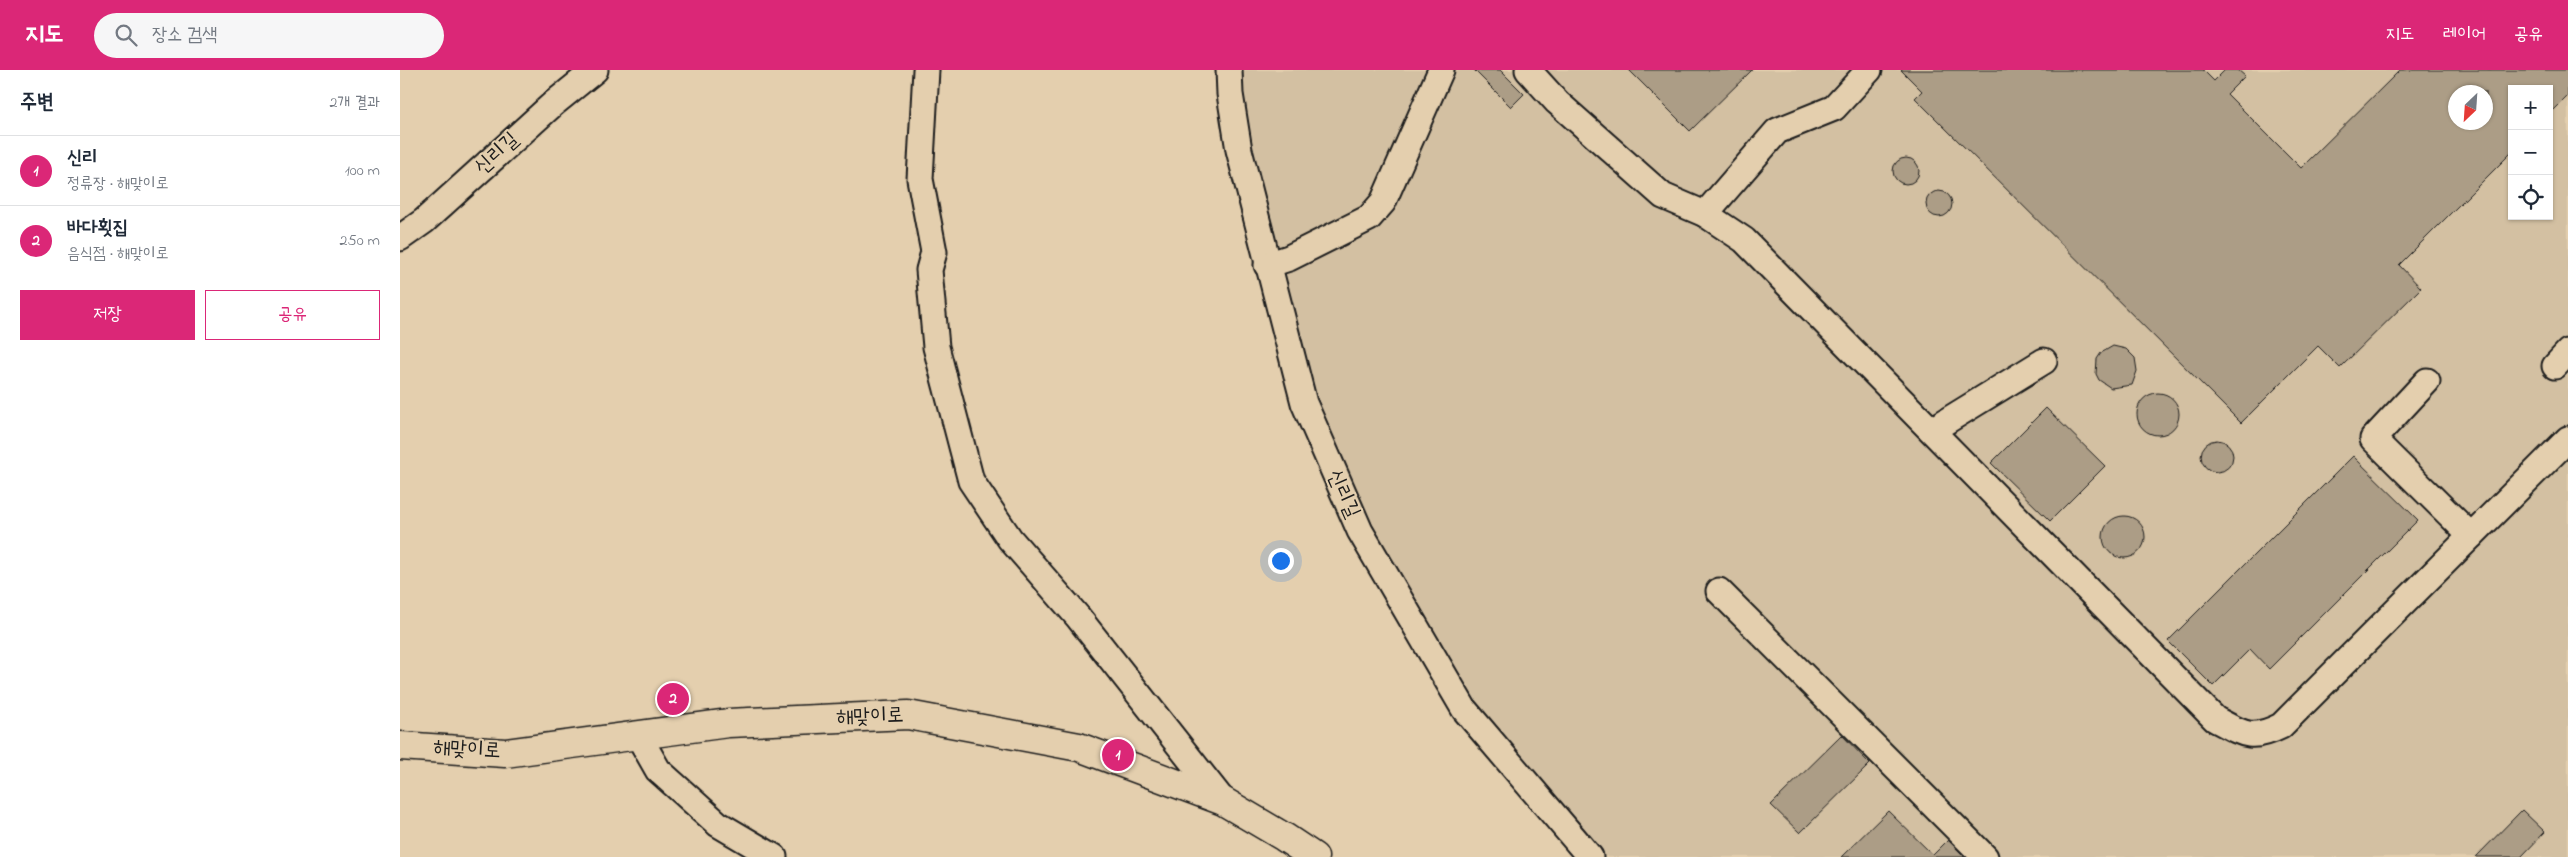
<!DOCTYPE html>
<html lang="ko">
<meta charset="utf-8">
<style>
:root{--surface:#fff;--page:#f6f6f7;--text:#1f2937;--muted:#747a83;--line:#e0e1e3;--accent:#db2777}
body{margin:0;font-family:"Indie Flower","Poor Story",sans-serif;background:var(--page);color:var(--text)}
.controls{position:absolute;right:15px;top:15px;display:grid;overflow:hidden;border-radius:0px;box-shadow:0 1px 4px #0004}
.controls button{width:45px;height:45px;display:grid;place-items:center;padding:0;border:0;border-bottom:1px solid var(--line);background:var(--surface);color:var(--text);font:25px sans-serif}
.compass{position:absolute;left:2048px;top:15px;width:45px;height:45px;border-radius:50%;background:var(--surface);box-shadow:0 1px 4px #0004;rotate:205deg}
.you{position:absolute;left:880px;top:490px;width:18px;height:18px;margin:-12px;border:4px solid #fff;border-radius:50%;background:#1a73e8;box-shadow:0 0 0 8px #1a73e833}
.badge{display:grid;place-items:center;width:32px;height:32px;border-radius:50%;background:var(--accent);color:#fff;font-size:16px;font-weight:700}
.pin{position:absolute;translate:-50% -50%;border:2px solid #fff;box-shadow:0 1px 5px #0006}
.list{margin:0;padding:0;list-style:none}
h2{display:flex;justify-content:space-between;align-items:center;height:65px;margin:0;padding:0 20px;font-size:21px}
h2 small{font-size:16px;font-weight:400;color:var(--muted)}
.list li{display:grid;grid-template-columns:32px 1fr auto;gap:15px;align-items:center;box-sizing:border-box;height:70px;padding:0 20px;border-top:1px solid var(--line)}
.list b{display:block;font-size:19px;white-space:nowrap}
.list p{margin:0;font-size:16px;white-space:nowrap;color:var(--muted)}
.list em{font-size:16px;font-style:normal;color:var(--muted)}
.actions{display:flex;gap:10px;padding:15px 20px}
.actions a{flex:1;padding:11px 0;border:1px solid var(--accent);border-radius:0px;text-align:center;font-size:18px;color:var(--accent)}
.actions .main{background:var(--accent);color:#fff}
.icon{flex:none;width:28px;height:28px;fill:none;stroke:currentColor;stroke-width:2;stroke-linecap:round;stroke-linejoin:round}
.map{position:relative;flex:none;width:2168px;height:787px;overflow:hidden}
header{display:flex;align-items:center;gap:30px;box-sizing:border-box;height:70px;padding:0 25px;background:var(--accent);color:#fff}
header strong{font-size:24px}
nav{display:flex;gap:28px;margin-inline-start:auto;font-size:18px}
.search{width:350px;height:45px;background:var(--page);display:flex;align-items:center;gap:12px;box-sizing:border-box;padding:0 18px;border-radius:28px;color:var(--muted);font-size:19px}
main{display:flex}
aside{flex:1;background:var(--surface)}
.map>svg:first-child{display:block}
.built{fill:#d3c0a2;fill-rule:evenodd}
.building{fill:#ac9d86;stroke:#1c1c1c;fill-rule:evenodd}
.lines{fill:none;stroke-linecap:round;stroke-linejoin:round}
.minor-casing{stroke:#1c1c1c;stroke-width:29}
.major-casing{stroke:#1c1c1c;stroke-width:31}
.minor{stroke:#e4cfae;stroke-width:25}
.major{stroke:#e4cfae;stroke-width:28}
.labels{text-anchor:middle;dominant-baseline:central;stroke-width:4;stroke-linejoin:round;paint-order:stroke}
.street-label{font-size:21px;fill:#1c1c1c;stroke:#e4cfae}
</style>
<header>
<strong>지도</strong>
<div class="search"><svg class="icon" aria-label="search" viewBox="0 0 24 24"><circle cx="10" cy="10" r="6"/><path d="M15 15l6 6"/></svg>장소 검색</div>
<nav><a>지도</a><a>레이어</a><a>공유</a></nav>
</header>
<main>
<aside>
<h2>주변<small>2개 결과</small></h2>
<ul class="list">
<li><span class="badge">1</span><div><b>신리</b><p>정류장 · 해맞이로</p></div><em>100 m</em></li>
<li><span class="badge">2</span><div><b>바다횟집</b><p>음식점 · 해맞이로</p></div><em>250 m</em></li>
</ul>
<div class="actions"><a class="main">저장</a><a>공유</a></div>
</aside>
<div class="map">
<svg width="2168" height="787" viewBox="0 0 2168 787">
<rect width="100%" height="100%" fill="#e4cfae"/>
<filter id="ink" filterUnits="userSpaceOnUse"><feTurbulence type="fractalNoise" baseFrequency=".02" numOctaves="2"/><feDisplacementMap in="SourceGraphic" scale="10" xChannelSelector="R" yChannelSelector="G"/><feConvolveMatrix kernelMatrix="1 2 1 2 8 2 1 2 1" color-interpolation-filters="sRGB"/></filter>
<g filter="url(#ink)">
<path class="built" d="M828,0H2168V787H1207L1072,633L952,426L917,334ZM2112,19H2149V146H2112ZM2056,22H2086V52H2056Z"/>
<g class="building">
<path d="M1074,0H1100L1124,24L1111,37Z"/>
<path d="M1229,0H1352L1290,61Z"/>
<path d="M1501,0H1803L1814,11L1825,0H1838L1845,6L1827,24L1901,98L2000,0H2168V26L2149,45V19H2112V82L1999,195L2021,218L1940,298L1918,276L1841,353L1515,28L1522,21ZM2056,22H2086V52H2056Z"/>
<circle cx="1506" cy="101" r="13"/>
<circle cx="1539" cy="134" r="13"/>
<path d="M1713,276L1726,279L1735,288L1737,301L1732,315L1711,318L1699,310L1696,304L1697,289L1701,283Z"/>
<circle cx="1758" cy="344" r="21"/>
<path d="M1646,338L1705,396L1650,451L1591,393Z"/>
<circle cx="1817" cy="386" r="16"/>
<path d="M1953,386L2018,450L1869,599L1850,579L1813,616L1768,571Z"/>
<circle cx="1724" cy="467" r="21"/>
<path d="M1442,665L1470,694L1400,763L1371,735Z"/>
<path d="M2122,740L2145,762L2121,787H2076Z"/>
<path d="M1488,741L1533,785L1548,770L1565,787H1441Z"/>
</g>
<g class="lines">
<g class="minor-casing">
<g id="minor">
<path d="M526,0L520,109L534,182L529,200L536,277L571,411L610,469L678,547L823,731"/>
<path d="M829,0L830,24L839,80L904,333L960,461L1064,639L1190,787"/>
<path d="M1128,0L1157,32L1263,126L1305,144L1344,170L1815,649C1843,664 1851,671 1881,656L2168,369"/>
<path d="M1305,144L1377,61L1434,38L1469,0"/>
<path d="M0,168L24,151L153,34L195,0"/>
<path d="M867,195L889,188L969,148L983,132L1041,0"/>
<path d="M2155,296L2168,282"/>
<path d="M2027,311L1973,369L2071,466"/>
<path d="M1532,360L1644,291"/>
<path d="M1319,521L1585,787"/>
<path d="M238,665L258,700L318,754L374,787"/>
</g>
</g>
<g class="major-casing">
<path id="major" d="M0,676L105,683L328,653L508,645L679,677L823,731L884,767L914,787"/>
</g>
<use href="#minor" class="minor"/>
<use href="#major" class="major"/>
</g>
</g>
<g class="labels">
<g class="street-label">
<text transform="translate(97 84) rotate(-42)">신리길</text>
<text transform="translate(943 424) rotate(66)">신리길</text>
<text transform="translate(470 647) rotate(-2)">해맞이로</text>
<text transform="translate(67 680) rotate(3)">해맞이로</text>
</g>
</g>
</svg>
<div class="controls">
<button>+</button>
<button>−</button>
<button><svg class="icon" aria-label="locate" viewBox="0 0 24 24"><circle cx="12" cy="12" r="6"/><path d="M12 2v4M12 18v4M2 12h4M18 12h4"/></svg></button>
</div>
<svg class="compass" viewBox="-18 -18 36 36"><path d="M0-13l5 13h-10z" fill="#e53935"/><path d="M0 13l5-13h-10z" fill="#747a83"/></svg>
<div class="you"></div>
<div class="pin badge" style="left:718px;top:685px">1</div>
<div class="pin badge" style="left:273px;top:629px">2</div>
</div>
</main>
